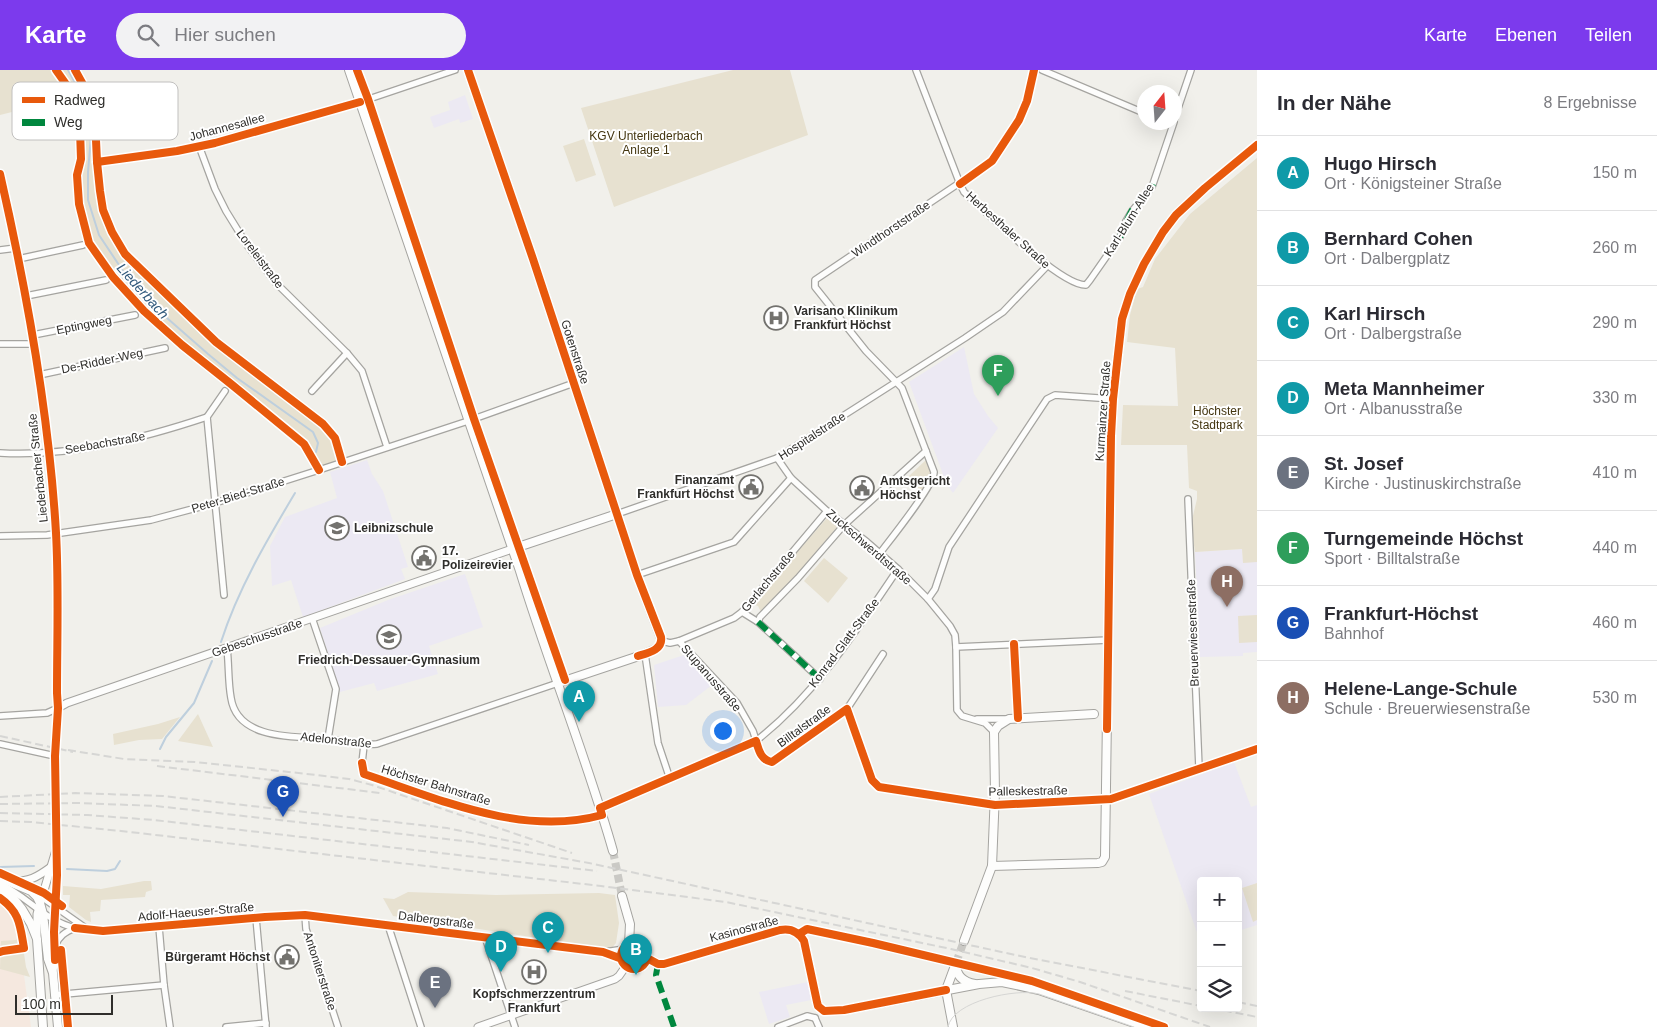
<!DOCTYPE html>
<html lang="de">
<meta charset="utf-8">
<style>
:root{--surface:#fff;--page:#f2f2f3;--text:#2b2b33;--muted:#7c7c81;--line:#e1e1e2;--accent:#7c3aed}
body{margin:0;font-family:Helvetica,sans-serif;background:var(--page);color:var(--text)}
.controls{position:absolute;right:15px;bottom:15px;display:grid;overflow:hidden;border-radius:5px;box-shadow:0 5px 20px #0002}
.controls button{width:45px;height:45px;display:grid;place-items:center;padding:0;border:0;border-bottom:1px solid var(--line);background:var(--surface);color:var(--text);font:25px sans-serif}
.compass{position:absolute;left:1137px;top:15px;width:45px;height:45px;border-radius:50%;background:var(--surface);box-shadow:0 5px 20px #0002;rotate:17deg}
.scale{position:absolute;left:15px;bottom:12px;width:98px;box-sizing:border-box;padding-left:5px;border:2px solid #2f2e2b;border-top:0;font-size:14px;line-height:18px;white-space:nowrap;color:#2f2e2b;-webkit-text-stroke:4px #fff;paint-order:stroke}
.you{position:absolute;left:722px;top:660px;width:18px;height:18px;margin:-12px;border:4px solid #fff;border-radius:50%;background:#1a73e8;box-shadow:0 0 0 8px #1a73e833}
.badge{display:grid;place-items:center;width:32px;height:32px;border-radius:50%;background:var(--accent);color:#fff;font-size:16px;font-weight:700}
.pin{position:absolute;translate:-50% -41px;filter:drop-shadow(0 1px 2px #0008)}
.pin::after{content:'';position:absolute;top:26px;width:18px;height:15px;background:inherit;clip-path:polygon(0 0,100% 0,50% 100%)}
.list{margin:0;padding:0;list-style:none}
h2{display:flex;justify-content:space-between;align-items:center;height:65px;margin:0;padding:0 20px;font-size:21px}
h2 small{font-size:16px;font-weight:400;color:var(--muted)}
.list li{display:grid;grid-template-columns:32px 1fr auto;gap:15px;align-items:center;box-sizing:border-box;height:75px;padding:0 20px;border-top:1px solid var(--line)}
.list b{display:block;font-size:19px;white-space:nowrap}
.list p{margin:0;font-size:16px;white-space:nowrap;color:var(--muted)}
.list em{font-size:16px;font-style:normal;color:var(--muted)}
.icon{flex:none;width:28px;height:28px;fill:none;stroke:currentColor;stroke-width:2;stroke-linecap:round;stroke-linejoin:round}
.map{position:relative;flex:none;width:1257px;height:957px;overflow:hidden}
header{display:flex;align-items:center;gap:30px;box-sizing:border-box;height:70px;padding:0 25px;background:var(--accent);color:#fff}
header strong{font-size:24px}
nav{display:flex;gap:28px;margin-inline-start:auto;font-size:18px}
.search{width:350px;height:45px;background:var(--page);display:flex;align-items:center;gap:12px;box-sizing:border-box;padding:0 18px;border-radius:28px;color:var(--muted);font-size:19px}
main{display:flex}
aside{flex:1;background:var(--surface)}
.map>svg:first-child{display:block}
.industrial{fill:#f5e8df}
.education{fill:#ece9f3}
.green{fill:#e7e1d0}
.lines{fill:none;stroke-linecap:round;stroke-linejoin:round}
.stream{stroke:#becfdd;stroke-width:2}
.tertiary-tunnel{stroke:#cac9c5;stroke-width:7;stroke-dasharray:7 3.5;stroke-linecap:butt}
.secondary-tunnel{stroke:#cac9c5;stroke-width:8;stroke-dasharray:8 4;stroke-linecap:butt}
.minor-casing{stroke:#a5a4a0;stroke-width:8}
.tertiary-casing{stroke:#a5a4a0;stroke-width:9}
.secondary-casing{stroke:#a5a4a0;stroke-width:10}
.minor{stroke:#fdfdfc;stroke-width:5.5}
.tertiary{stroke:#fdfdfc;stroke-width:7}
.secondary{stroke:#fdfdfc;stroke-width:8}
.tram{stroke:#d6d6d4;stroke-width:1}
.rail{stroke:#d6d6d4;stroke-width:2;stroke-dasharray:8 4;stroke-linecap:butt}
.quiet{stroke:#00873e;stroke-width:6;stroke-dasharray:12 6;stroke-linecap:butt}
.cycleway-casing{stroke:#fff;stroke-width:11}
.cycleway{stroke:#e8590c;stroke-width:8}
.labels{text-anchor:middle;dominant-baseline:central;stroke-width:4;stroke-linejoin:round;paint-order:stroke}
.street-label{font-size:12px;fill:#2f2e2b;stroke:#fff}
.park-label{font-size:12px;fill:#43350f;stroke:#fff}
.poi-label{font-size:12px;font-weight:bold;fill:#2f2e2b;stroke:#fff;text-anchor:start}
.water-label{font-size:14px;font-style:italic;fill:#325a7c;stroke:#fff}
.key{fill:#fff;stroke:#c1c0bf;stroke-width:1}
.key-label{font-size:14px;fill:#2f2e2b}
</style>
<header>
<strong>Karte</strong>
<div class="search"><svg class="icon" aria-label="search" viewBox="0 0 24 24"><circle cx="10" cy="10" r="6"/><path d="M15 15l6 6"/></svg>Hier suchen</div>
<nav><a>Karte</a><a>Ebenen</a><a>Teilen</a></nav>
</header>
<main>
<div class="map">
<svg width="1257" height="957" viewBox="0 0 1257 957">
<rect width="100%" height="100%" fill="#f1f0eb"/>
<path class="industrial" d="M0,832L8,839L17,853L31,957H0Z"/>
<g class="education">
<path d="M465,25L473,49L460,53L459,49L434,58L430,47L450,40L448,32Z"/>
<path d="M964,277L974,324L988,346L998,358L953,423L947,415L909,312Z"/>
<path d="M367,390L372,404L383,421L408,497L401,499L405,509L303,547L291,510L272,516L270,476L285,447L337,428L330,402Z"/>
<path d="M1242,479L1243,492H1257V582L1243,583V586L1200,587L1195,482Z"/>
<path d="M465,504L483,557L429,576L438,604L377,621L374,613L340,622L320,558L388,530Z"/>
<path d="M684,585L712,615L686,635L658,637L654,595Z"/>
<path d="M1234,692L1251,737L1257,735V855L1238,861V811H1201V874L1149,724Z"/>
<path d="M808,912L811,930L786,935L790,947L769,954L759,922Z"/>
</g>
<g class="green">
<path d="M0,0H75L97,48L96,70L100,121L112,162L146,204L192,249L306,342L335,368L342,390L320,398L300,367L181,275L149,245L113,207L89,173L79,134L77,105L81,88L80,60L78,49L50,55L44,34L0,45Z"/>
<path d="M733,0H790L808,65L614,137L581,38Z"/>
<path d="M584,69L596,105L576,112L563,76Z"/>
<path d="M1257,88V492L1243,493L1242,479L1195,482L1191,454L1197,429V421L1189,418L1187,375H1121L1123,335L1178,336L1175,278L1127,272L1130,245L1137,219L1143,217L1155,189L1190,144Z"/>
<path d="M927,389L933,400L931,409L921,422L909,406Z"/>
<path d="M827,448L838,456L795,507L761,542L758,536L752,534Z"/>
<path d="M824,488L848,508L828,533L804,511Z"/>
<path d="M1257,545V572L1239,573L1238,546Z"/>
<path d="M198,644L213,677L178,671Z"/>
<path d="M180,647L162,669L139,670L114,675L113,664L158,654Z"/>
<path d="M144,811H151L152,820L146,822L145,827L101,830L100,841L90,842L91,852L86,850L69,837L70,825H63V816L101,819Z"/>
<path d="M1257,813V850L1253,852L1242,818Z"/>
<path d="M408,822L496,825L599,823L615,825L619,853L616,873L611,879L393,846L383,828L394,829Z"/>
<path d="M21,863L26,897L30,907L0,899L1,871L16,870Z"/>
</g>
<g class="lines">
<g class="stream">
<path d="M68,0L79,20L89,44L91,66L88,102V130L99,165L125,204L159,241L208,284L237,308L313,362L318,373L316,382"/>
<path d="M221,572C238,519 267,470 295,423"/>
<path d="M160,679L166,667L194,633L212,591"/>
<path d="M0,797L34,796"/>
<path d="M67,799L107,801L115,799L120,791"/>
</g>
<path class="tertiary-tunnel" d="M55,693L56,765"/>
<g class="secondary-tunnel">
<path d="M613,781L622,826"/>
<path d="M956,893L964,871"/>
</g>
<g class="minor-casing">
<g id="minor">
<path d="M916,0L960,114L964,122C985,141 1061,216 1086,215L1090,210L1120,167L1126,151L1132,141L1152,117L1174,52"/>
<path d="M1042,0L1144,43"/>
<path d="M1174,50L1191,0"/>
<path d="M199,76L215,119L226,141L247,175L276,213L347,283L362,301L387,377"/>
<path d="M97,92L177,81L215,73L360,32L455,0"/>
<path d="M0,180L16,178"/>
<path d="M18,189L83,175"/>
<path d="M26,226L106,210"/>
<path d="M33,265L135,245"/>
<path d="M0,274H34"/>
<path d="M39,305L165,278"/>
<path d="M312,321L347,283"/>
<path d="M0,383C70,387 141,369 207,347"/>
<path d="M777,388L791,408L827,441L867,472L898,499L928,529L950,556L955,565L956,577L957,640L962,646L985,653L994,662"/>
<path d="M1188,429L1199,698"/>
<path d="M617,444L777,388L965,268L1003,242L1047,196"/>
<path d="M0,466L47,465L151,450L215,433L319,400L468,351L574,313"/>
<path d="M880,483C890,470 935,414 934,402L902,318L866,281L815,217V210L992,91L1019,50L1027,31L1034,0"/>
<path d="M637,505L734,472L791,408"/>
<path d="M224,525L207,347L225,321"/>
<path d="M928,529L935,519L949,477L1047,329L1055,325L1113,329"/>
<path d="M742,542L758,552L820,609"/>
<path d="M312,548L336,619L328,669"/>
<path d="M758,552L760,547L798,508L844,455L926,381"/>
<path d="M662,571L670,573L679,571L734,548L742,542L827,441"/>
<path d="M679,571L737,633L753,661L761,686L770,692L777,689L847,639L883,584"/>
<path d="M956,577L1108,570"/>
<path d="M227,578C229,595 228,612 231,628C237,668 290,667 320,668C340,670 358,676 377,674L558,613"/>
<path d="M645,584L658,673L670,709"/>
<path d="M847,639L872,710L879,717L995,735L1111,729L1257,679"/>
<path d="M0,646L47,643L58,638"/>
<path d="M977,649H1008"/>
<path d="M0,674L55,686"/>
<path d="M364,675L362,693L364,704C439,729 522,767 602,745"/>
<path d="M600,738L756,671C815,625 856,561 898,499"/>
<path d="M0,814C27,826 45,851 75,858C97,864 122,859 144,858C198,854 251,845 305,845L603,882L622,889"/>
<path d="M40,826L87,859"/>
<path d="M305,845L306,859L338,957"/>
<path d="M256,848L266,957"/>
<path d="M388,855L421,957"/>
<path d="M159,857L164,915L170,957"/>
<path d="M485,867L515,957"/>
<path d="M55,876C59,866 65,862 75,858"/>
<path d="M605,882L624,879"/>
<path d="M54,925L164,915"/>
<path d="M815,948L819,957"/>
<path d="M226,957L266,953"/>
<path d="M778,957L807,946L815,948"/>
</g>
</g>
<g class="tertiary-casing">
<g id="tertiary">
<path d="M0,104C27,222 49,342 56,463C59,516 57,570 57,623L58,638L55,693"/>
<path d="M58,638L67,633L512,479"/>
<path d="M11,812C30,811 36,808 51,797"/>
<path d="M37,866V844L56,780V765"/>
<path d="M53,902C56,885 54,868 55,851C55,827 58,804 56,780"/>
<path d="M478,957L615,909L619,906L626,896"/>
</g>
</g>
<g class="secondary-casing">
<g id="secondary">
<path d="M349,0L520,501C549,595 586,686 613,781"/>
<path d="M468,0L533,189L637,505L662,571C659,579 653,580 645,584L558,613"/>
<path d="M512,479L617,444"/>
<path d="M992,796L1098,793L1102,792L1105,787L1111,366L1113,329L1122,249L1130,224L1144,194L1163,162L1176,145L1205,118L1257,75"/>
<path d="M0,808L31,821L37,827L40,833L43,844L48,889L53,903L58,957"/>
<path d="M0,818L14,829L22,839L31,854L37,869L43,957"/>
<path d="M622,826L630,854L629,874"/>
<path d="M964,871L992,796L995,722L994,662L998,656L1009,649L1094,644"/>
<circle cx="634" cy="886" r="13"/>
<path d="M647,888L658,894H664L780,860C790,858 798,861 804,871L817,932L818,936L824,941L844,940L979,914L1002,912L1039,920L1146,957"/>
<path d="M956,894C956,906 963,912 975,914"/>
<path d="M953,957L946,920L956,893"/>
</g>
</g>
<use href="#minor" class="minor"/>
<use href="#tertiary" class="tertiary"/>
<use href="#secondary" class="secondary"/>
<path class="tram" d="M948,957C952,931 1017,918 1039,924L1134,957"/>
<g class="rail">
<path d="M0,666L73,682"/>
<path d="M68,680L124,689L195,692L317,705L349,709L372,715L572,783"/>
<path d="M157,696L380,723"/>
<path d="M0,727L75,723L163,726L447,758L529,775"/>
<path d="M0,734L79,733L156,736L472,772L589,793L1025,887L1201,921"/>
<path d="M0,743L87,745L154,750L597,801"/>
<path d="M0,751L31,752L121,761L601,816L726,832L951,879L1032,898L1080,912L1210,957"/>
<path d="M1125,921L1201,936"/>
<path d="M1238,932L1257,936"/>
<path d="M1212,938L1257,947"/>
</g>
<g class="quiet">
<path d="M1120,167C1124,158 1127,149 1132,140C1139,131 1149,124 1153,114"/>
<path d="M758,552L820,609"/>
<path d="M658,894L656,905L674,957"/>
</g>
<g class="cycleway-casing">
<g id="cycleway">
<path d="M56,0L68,17L77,44L80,60L81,89L77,105L79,134L89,173L113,207L144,241L182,275L231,314L304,374L319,400"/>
<path d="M75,0L91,29L97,48L96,70L97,92L100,121L103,140L112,162L125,184L216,272L323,354L335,368L342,392"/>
<path d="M357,0L368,29L474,349L565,610"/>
<path d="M468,0L533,189L637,505L661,567C663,580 648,583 638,586"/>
<path d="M97,92L177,81L215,73L360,32"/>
<path d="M0,104C27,222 49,342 56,463C59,516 57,570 57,623L58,638L55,686L57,805L54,862L55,890"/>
<path d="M960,114L992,91L1019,50L1027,31L1034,0"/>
<path d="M1014,574L1018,648"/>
<path d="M1107,659L1111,366L1113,329L1122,249L1130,224L1144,194L1163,162L1176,145L1205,118L1257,75"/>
<path d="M362,693L364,704C439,729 522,767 602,745L600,738L756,671C759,681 761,690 772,692L847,639L872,710L879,717L995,735L1111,729L1257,679"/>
<path d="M0,803L44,823L62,836"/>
<path d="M0,828C20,842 20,856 24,878L3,881L0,882"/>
<path d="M75,858L103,861L265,847L305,845L603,882L622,889"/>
<path d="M799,864L807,859L873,873L1032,911L1164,957"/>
<circle cx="634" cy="886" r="13"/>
<path d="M61,880L68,957"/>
<path d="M647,888L658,894H664L780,860C790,858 798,861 804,871L817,932L818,936L824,941L844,940L946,920"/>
</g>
</g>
<use href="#cycleway" class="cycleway"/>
</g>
<defs>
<g id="hospital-ring" transform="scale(1.25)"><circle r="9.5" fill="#fff" stroke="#73726e" stroke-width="1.5"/><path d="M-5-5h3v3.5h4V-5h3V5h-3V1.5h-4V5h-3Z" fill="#73726e"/></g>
<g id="civic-ring" transform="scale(1.25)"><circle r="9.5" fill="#fff" stroke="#73726e" stroke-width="1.5"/><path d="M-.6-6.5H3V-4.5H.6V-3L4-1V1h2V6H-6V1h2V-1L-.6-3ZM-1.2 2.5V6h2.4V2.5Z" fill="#73726e"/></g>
<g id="school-ring" transform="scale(1.25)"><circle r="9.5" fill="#fff" stroke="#73726e" stroke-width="1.5"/><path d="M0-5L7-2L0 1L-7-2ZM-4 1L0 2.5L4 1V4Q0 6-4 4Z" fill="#73726e"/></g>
</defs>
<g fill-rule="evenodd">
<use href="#hospital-ring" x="776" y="248"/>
<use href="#civic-ring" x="751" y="417"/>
<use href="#civic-ring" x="862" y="418"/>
<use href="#school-ring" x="337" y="458"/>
<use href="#civic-ring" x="424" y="488"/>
<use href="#school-ring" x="389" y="567"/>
<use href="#civic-ring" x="287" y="887"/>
<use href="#hospital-ring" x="534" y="902"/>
</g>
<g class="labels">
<g class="street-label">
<text transform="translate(227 57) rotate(-15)">Johannesallee</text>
<text transform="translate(1129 150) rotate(-58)">Karl-Blum-Allee</text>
<text transform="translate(891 159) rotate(-34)">Windthorststraße</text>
<text transform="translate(1008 160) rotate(42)">Herbesthaler Straße</text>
<text transform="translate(260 189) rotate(53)">Loreleistraße</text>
<text transform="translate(84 255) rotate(-11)">Eptingweg</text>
<text transform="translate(575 282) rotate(72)">Gotenstraße</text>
<text transform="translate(102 291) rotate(-12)">De-Ridder-Weg</text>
<text transform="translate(1103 341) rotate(-86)">Kurmainzer Straße</text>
<text transform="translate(812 366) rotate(-33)">Hospitalstraße</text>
<text transform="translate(105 373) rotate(-10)">Seebachstraße</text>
<text transform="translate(38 398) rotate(-96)">Liederbacher Straße</text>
<text transform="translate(238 425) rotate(-17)">Peter-Bied-Straße</text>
<text transform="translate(869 477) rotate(41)">Zuckschwerdtstraße</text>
<text transform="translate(768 511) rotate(-50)">Gerlachstraße</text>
<text transform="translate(1193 563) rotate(-92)">Breuerwiesenstraße</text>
<text transform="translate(257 568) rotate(-19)">Gebeschusstraße</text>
<text transform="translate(844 573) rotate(-53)">Konrad-Glatt-Straße</text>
<text transform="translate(711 608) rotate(49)">Stupanusstraße</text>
<text transform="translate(804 656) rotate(-36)">Billtalstraße</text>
<text transform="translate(336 670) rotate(6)">Adelonstraße</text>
<text transform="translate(436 715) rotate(17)">Höchster Bahnstraße</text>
<text transform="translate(1028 721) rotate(-1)">Palleskestraße</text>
<text transform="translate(196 842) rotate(-5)">Adolf-Haeuser-Straße</text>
<text transform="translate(436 850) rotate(7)">Dalbergstraße</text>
<text transform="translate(744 859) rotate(-15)">Kasinostraße</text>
<text transform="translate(320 901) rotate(72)">Antoniterstraße</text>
</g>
<g class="park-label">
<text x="646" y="66">KGV Unterliederbach<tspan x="646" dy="14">Anlage 1</tspan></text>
<text x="1217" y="341">Höchster<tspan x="1217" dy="14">Stadtpark</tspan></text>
</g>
<g class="poi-label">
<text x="794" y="241">Varisano Klinikum<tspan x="794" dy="14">Frankfurt Höchst</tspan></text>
<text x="734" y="410" text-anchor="end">Finanzamt<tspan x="734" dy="14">Frankfurt Höchst</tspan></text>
<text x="880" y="411">Amtsgericht<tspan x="880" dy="14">Höchst</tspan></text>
<text x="354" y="458">Leibnizschule</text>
<text x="442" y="481">17.<tspan x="442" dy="14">Polizeirevier</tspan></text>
<text x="389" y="590" text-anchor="middle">Friedrich-Dessauer-Gymnasium</text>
<text x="270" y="887" text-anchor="end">Bürgeramt Höchst</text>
<text x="534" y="924" text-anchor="middle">Kopfschmerzzentrum<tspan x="534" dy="14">Frankfurt</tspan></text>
</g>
<g class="water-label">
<text transform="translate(143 221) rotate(48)">Liederbach</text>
</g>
</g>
<rect x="12" y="12" width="166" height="58" rx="8" class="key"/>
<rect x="22" y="27" width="23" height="6" fill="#e8590c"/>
<rect x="22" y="49" width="23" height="7" fill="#00873e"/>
<g class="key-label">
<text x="54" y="35">Radweg</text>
<text x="54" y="57">Weg</text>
</g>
</svg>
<div class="controls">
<button>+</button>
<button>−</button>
<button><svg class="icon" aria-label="layers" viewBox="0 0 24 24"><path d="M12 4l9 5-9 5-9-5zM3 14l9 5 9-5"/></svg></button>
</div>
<svg class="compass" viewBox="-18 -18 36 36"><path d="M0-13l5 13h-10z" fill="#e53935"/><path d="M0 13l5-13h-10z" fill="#7c7c81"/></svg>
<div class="scale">100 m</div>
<div class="you"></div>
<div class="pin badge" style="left:579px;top:652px;background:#0f9aa8">A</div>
<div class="pin badge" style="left:636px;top:905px;background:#0f9aa8">B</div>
<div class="pin badge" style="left:548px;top:883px;background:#0f9aa8">C</div>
<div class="pin badge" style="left:501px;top:902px;background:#0f9aa8">D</div>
<div class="pin badge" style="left:435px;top:938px;background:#6b7280">E</div>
<div class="pin badge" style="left:998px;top:326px;background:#2e9e5b">F</div>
<div class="pin badge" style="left:283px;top:747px;background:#1a4fb4">G</div>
<div class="pin badge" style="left:1227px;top:537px;background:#8d6e63">H</div>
</div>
<aside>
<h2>In der Nähe<small>8 Ergebnisse</small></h2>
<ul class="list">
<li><span class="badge" style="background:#0f9aa8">A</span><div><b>Hugo Hirsch</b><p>Ort · Königsteiner Straße</p></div><em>150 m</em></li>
<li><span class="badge" style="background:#0f9aa8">B</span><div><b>Bernhard Cohen</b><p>Ort · Dalbergplatz</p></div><em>260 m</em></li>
<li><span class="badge" style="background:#0f9aa8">C</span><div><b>Karl Hirsch</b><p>Ort · Dalbergstraße</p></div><em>290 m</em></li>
<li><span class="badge" style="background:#0f9aa8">D</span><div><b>Meta Mannheimer</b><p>Ort · Albanusstraße</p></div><em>330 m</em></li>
<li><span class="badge" style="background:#6b7280">E</span><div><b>St. Josef</b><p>Kirche · Justinuskirchstraße</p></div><em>410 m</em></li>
<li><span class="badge" style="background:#2e9e5b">F</span><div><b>Turngemeinde Höchst</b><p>Sport · Billtalstraße</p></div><em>440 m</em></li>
<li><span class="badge" style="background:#1a4fb4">G</span><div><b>Frankfurt-Höchst</b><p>Bahnhof</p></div><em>460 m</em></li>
<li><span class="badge" style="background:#8d6e63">H</span><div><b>Helene-Lange-Schule</b><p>Schule · Breuerwiesenstraße</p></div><em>530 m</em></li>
</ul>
</aside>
</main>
